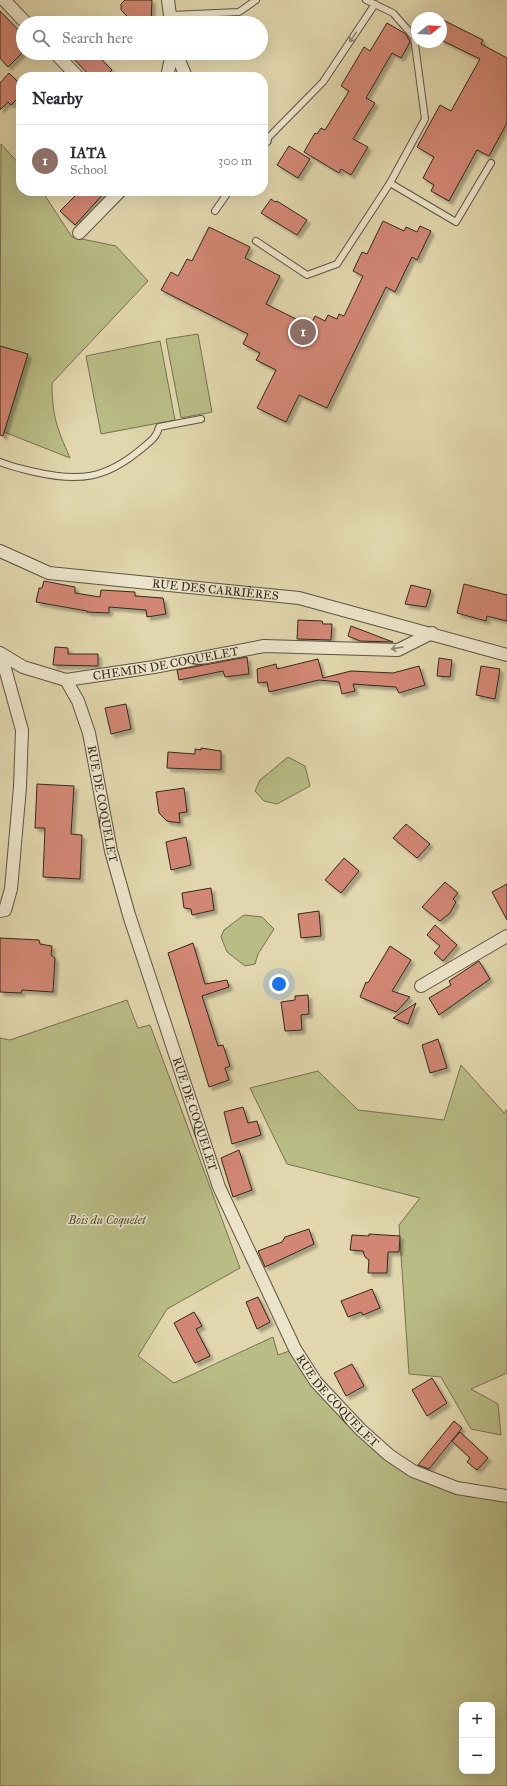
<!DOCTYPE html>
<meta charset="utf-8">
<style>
:root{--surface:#fff;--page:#f2f2f3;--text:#2b2b33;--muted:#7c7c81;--line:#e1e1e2;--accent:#ea580c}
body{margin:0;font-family:"IM FELL Great Primer",serif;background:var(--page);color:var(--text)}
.controls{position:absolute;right:12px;bottom:12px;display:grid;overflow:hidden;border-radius:8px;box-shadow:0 4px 16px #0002}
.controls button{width:36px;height:36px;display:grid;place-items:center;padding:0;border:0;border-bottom:1px solid var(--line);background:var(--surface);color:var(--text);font:20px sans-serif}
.compass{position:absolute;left:411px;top:12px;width:36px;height:36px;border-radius:50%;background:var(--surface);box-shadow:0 4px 16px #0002;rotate:72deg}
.you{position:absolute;left:279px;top:984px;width:14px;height:14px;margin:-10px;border:3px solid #fff;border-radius:50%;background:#1a73e8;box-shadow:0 0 0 6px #1a73e833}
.badge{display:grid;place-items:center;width:26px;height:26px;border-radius:50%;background:var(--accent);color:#fff;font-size:13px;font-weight:700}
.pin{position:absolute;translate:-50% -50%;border:2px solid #fff;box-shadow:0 1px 4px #0006}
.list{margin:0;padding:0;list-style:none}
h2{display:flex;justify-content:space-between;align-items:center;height:52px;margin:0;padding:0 16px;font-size:17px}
h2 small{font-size:13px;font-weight:400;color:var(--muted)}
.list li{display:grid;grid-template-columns:26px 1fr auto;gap:12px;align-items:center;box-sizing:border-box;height:72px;padding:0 16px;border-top:1px solid var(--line)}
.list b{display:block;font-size:15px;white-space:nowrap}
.list p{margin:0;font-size:13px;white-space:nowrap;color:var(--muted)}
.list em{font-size:13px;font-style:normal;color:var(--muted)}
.icon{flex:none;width:22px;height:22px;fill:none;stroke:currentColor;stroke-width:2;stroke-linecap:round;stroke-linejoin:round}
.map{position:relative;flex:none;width:507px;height:1786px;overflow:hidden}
.search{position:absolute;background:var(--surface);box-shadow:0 4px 16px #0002;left:16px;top:16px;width:252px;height:44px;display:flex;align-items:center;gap:10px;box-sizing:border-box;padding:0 14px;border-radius:22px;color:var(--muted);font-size:15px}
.panel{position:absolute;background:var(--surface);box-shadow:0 4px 16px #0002;left:16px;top:72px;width:252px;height:124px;border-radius:16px}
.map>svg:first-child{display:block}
.green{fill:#b9bc85;stroke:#757251;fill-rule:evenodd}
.building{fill:#d28774;stroke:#31281d;filter:url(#shadow)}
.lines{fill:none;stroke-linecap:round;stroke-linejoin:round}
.lane-casing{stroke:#5d5441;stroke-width:8}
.street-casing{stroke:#5d5441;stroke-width:14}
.lane{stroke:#ece4ca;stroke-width:6}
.street{stroke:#ece4ca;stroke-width:12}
.oneway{stroke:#8e8674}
.labels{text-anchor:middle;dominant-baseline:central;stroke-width:3;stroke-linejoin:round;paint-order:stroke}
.street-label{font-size:12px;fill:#31281d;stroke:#ece4ca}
.park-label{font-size:12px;font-style:italic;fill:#534d37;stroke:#ece4ca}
</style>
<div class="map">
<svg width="507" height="1786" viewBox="0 0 507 1786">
<defs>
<filter id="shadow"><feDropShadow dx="3.5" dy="3.5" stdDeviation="1" flood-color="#0004"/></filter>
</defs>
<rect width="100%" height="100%" fill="#e1d6ad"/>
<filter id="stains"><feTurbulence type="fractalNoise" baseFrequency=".005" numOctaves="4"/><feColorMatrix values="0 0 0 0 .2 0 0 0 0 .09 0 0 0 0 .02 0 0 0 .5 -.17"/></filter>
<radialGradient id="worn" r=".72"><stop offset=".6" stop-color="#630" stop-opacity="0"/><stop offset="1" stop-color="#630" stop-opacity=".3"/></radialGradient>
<g class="green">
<path d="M1,144L21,166V191H42L72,237L116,246L148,281L52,383C52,416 57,428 70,458L4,432L0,346Z"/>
<path d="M198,334L212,412L181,418L166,339Z"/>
<path d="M160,341L175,420L101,434L86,356Z"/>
<path d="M288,757L305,766L310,786L277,804L264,801L255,791L260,780Z"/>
<path d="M244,915L262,917L274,929L258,954L255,964L245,966L227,952L221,937L224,930Z"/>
<path d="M127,1000L138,1028L150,1025L240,1268L167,1309L138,1356L174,1383L273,1337L278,1355L295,1349L316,1382L413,1471L507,1496V1786H0V1038L10,1040ZM462,1705H492V1771H462Z"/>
<path d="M461,1065L504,1113L507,1109V1373L471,1389L498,1404L501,1435L471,1429L441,1377L409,1374L399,1225L420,1198L287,1164L250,1088L318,1071L358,1110L444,1120Z"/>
</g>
<g class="building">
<path d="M125,0H152L151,23H128V17L121,10V4Z"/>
<path d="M0,11L23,35V52L8,67L0,58Z"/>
<path d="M441,19L483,40L481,44L507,58V123L489,156L477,150L449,201L431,191L434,185L423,178L434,157L417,147L440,105L451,111L480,59L441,40Z"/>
<path d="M387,23L406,34L410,42L401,58L392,53L366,98L375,103L353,139L368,147L351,175L341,169L339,173L304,152L315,133L317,134L321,128L325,130L349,91L341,86L364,47L370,51Z"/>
<path d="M68,53H95L112,70L105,77H91Z"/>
<path d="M9,73L21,85V95L11,105L8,102L0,110V83Z"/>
<path d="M289,146L310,159L298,178L277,165Z"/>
<path d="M80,191H106L75,225L60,211Z"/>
<path d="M271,199L275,202L277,201L307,220L297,235L261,213Z"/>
<path d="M383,221L404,231L406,227L417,232L420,226L431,231L417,260L412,257L395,292L386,287L327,408L299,395L286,422L257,408L276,370L256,360L260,353L243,344L248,334L161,290L171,272L178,276L187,259L192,261L209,227L250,247L245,258L280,276L266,304L310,326L315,316L325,321L328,315L337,319L339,314L344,316L363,276L353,271L362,252L367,254Z"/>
<path d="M0,346L28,354L3,436L0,435Z"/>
<path d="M44,581L75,587V593L100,597L101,590L135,592V596L163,598L166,614L147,617L146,610L109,607V613L87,612V611L36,602L39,588H42Z"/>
<path d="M464,584L507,595V621L487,616L486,621L457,613Z"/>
<path d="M411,585L431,590L426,607L405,604Z"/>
<path d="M298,620L322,621L323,624H332L331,640L297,639Z"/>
<path d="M351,626L393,642L360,641L348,636Z"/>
<path d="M55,647L68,648V654H98V666L53,665Z"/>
<path d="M247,657L249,674L225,677L223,671L179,680L177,670Z"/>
<path d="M439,658L452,660L450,677L437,676Z"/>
<path d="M318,659L323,678L351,671L393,673L419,666L425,685L399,693L396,687L353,684L355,691L342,694L339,682L319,680L269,692L267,682L258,683L257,669L276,664L277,669Z"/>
<path d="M481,666L500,669L495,699L476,695Z"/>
<path d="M126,704L131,729L111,734L105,708Z"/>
<path d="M201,748L221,751V770L167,768L168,752L195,754V749L201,750Z"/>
<path d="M37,784L74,786L71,834L82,835L80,879L43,877L45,828H35Z"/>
<path d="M184,788L187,812L179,813L180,823L167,821L159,813L156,792Z"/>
<path d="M406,824L430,844L417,858L393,838Z"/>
<path d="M186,837L191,865L171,870L166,842Z"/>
<path d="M344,858L359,871L341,893L325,880Z"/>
<path d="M445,882L458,893L453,899L456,902L450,913L440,921L422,907Z"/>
<path d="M507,884V920L492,892Z"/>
<path d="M211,888L214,910L192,915L191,909L184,908L182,893Z"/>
<path d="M319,911L321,936L301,938L298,914Z"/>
<path d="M435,925L457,945L443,961L434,953L440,946L427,935Z"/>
<path d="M0,938L39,940L40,944L52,946L51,955L55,958L53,992L22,990L21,993L0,992Z"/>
<path d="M193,943L205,984L227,980L229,987L202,996L218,1046L223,1045L230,1066L225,1068L229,1080L209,1087L168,953Z"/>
<path d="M390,946L411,960L392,991L410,997L396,1012L360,997L366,982L368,983Z"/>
<path d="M479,961L490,979L439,1015L429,998L451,985L449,981Z"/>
<path d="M308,995L309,1014L301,1015L302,1030L285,1031L281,1002L295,1000V996Z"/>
<path d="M416,1003L408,1024L393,1018Z"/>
<path d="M438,1039L447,1068L430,1073L422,1045Z"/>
<path d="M243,1107L248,1123L257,1121L261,1135L232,1144L224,1112Z"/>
<path d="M239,1150L252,1190L233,1197L221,1158Z"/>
<path d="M309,1229L314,1244L265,1267L258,1251L282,1242L285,1237Z"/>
<path d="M369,1234L400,1236L399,1252H388L387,1273H368L369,1260L365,1257L363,1251L350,1250L352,1235L369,1236Z"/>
<path d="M372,1289L380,1308L363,1315L361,1312L348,1317L341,1301Z"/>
<path d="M258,1297L270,1322L257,1329L246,1302Z"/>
<path d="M194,1312L202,1326L196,1329L210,1356L195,1363L174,1323Z"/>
<path d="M352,1364L364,1386L346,1396L334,1373Z"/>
<path d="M432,1378L447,1403L427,1416L412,1390Z"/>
<path d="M454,1421L462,1428L429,1469L418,1465Z"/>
<path d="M460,1432L488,1458L477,1470L467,1462L470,1458L452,1441Z"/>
</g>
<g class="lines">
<g class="lane-casing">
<g id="lane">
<path d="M171,15L239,12L256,0"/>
<path d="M264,142L323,82L375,4"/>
<path d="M390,183L456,222L491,163"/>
<path d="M215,211L229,191"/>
<path d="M256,241L307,275L337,264L390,183L425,119L414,37L393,13L366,0"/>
<path d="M0,462C11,467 23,469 35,472C79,482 105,479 140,450C148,443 157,438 159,427L201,419"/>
</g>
</g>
<g class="street-casing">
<g id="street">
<path d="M4,0L26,23"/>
<path d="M168,0L171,23"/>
<path d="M55,53L78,77"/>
<path d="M176,53L186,77"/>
<path d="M167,77L172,53"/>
<path d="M263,139L265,140"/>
<path d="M79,233L120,191"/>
<path id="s1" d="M0,551L49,573L299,598L507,655"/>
<path id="s2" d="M0,653L23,667L66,680L78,701L89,733L111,851L129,915L219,1187L295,1349L316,1382L361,1430L389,1455L413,1471L457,1488L507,1496"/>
<path id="s3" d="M66,680L154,667L264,646L398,650L432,633"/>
<path d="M0,911L5,910L11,889L20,787L22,730L1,654"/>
<path d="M421,986L507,936"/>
</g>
</g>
<use href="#lane" class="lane"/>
<use href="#street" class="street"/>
</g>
<defs><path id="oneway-shaft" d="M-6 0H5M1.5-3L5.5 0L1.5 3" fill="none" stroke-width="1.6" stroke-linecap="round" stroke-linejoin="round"/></defs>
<g class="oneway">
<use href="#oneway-shaft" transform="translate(353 37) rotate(124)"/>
<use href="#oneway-shaft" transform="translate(397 648) rotate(170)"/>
</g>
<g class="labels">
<g class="street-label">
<text stroke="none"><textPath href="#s1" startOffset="221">RUE DES CARRIÈRES</textPath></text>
<text stroke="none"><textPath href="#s3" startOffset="101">CHEMIN DE COQUELET</textPath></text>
<text stroke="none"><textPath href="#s2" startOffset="202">RUE DE COQUELET</textPath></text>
<text stroke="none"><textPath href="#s2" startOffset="526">RUE DE COQUELET</textPath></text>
<text stroke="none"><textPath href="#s2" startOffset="849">RUE DE COQUELET</textPath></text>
</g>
<g class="park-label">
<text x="107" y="1220">Bois du Coquelet</text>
</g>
</g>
<rect width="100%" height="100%" filter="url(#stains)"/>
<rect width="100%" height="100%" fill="url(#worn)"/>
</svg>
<div class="controls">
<button>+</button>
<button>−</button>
</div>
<svg class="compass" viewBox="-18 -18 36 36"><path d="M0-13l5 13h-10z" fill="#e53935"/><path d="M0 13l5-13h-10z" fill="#7c7c81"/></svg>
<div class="you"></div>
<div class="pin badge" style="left:303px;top:332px;background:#8d6e63">1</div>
<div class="search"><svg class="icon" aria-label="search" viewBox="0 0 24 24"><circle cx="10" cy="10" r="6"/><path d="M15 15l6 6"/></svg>Search here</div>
<section class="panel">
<h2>Nearby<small></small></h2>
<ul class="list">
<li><span class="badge" style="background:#8d6e63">1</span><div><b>IATA</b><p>School</p></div><em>300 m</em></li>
</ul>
</section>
</div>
